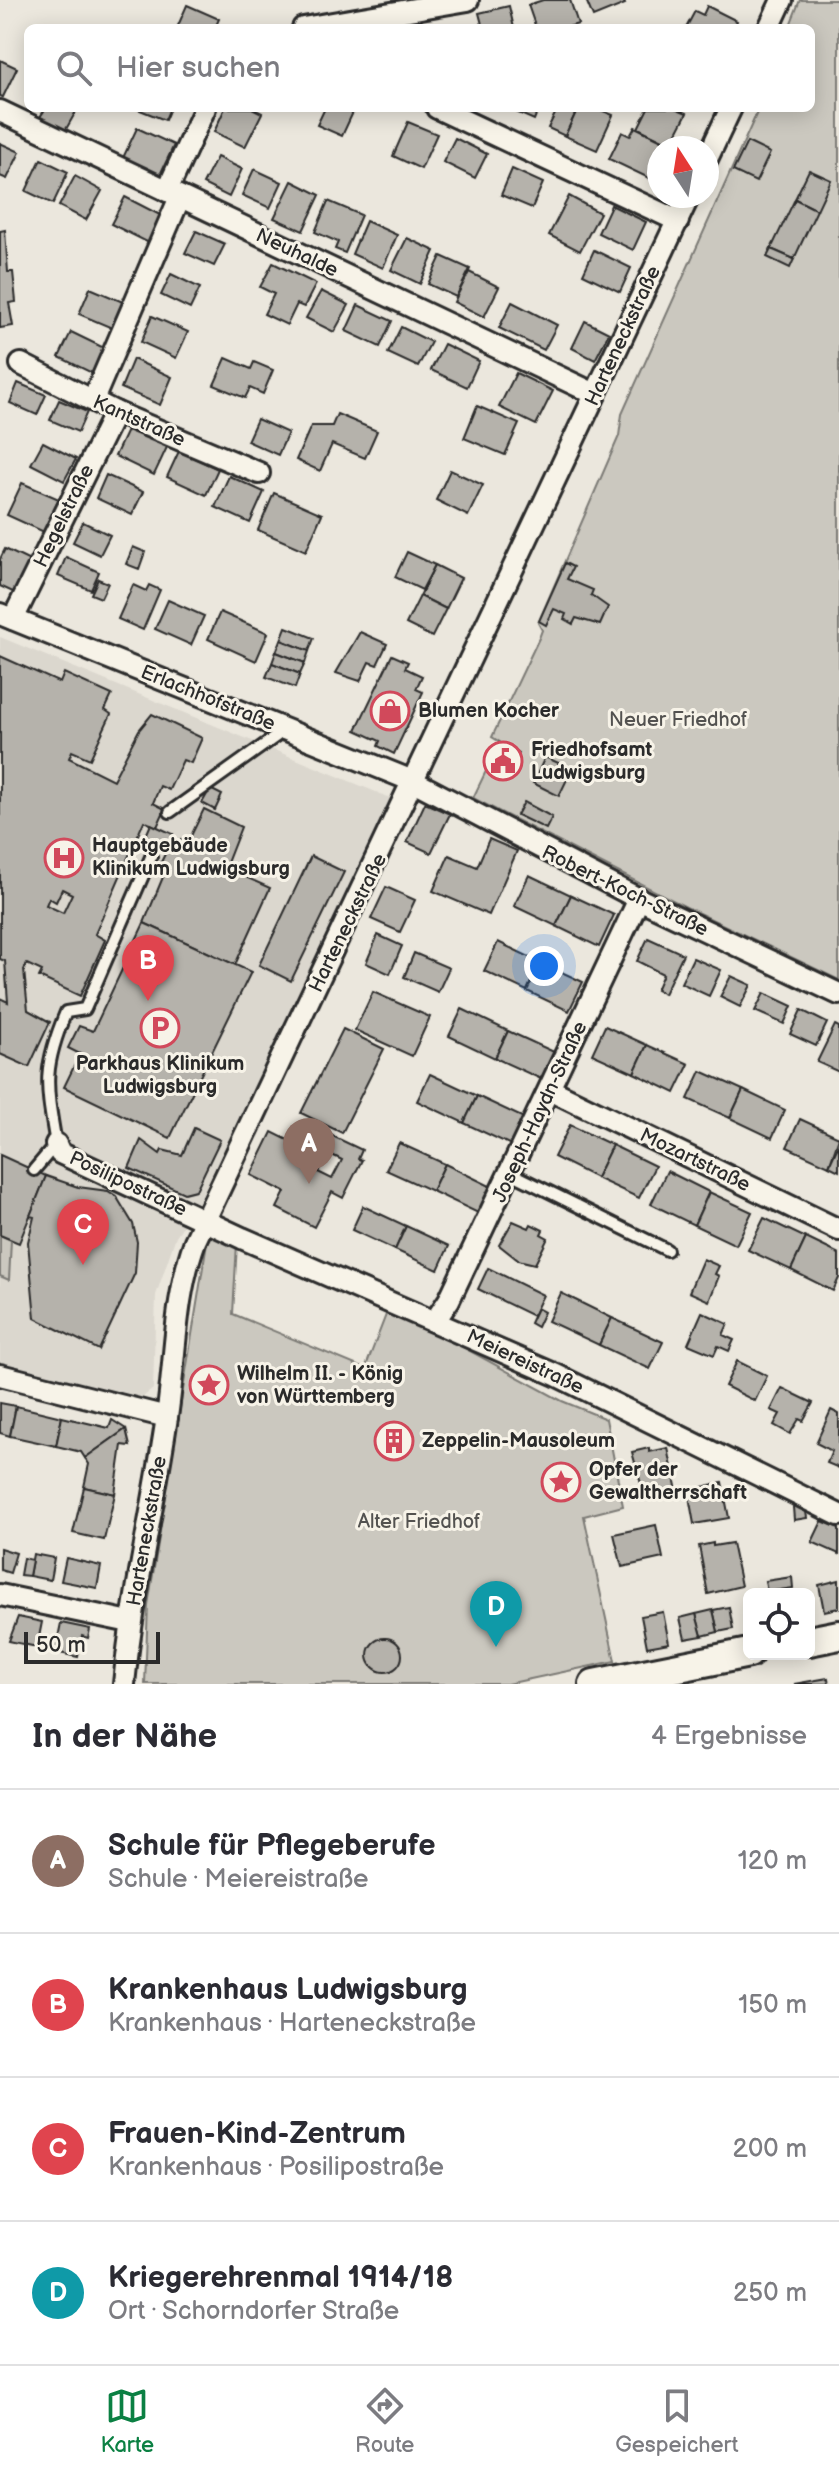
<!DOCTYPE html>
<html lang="de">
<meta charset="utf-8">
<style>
:root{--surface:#fff;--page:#f2f2f3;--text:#2b2b33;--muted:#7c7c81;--line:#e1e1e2;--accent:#0b8043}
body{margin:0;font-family:"Balsamiq Sans",sans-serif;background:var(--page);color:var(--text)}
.controls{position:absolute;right:24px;bottom:24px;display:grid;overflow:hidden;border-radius:12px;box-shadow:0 4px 20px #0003}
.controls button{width:72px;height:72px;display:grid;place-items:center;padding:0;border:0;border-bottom:2px solid var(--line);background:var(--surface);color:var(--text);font:40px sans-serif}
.compass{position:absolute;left:647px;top:136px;width:72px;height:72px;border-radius:50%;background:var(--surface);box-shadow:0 4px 20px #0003;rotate:348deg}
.scale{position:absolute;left:24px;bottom:20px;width:136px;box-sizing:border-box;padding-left:8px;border:4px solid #2b2b2b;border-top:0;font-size:22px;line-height:28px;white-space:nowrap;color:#2b2b2b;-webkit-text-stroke:6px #f7f3e8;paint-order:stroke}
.you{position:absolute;left:544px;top:966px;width:28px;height:28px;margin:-20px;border:6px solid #fff;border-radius:50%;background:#1a73e8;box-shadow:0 0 0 12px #1a73e833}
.badge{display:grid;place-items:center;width:52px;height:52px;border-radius:50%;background:var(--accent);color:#fff;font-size:26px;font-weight:700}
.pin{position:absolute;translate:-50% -66px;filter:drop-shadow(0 2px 4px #0008)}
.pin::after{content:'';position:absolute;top:42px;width:28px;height:24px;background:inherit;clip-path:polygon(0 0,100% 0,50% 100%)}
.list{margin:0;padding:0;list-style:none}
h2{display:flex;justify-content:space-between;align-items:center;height:104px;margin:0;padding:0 32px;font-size:34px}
h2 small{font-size:26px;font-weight:400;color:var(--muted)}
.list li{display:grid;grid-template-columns:52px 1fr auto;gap:24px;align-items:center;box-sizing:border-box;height:144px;padding:0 32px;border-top:2px solid var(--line)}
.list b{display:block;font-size:30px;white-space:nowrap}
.list p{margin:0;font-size:26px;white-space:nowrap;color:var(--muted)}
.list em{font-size:26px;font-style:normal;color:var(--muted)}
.icon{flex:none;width:44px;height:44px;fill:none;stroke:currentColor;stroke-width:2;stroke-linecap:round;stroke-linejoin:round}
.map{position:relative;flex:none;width:839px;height:1684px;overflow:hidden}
.search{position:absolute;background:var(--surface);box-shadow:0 4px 20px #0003;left:24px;right:24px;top:24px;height:88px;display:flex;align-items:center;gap:20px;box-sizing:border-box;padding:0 28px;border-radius:12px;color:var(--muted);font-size:30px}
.sheet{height:680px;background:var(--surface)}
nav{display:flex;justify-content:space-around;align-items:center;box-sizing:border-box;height:112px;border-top:2px solid var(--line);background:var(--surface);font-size:22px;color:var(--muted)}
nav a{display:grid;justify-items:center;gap:4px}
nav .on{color:var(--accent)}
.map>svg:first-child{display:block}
.built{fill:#dbd7ce}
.green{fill:#cbc8bf;stroke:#7b7a75;stroke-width:2}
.building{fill:#b5b2ab;stroke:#2b2b2b;stroke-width:2;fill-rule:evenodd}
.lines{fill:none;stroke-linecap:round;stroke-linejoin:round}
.service-casing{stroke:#2b2b2b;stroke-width:16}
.minor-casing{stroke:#2b2b2b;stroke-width:26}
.secondary-casing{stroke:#2b2b2b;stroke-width:34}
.service{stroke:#f7f3e8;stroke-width:10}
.minor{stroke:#f7f3e8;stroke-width:20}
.secondary{stroke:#f7f3e8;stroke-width:28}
.labels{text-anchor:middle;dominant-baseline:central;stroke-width:6;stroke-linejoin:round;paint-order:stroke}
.street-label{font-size:20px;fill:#2b2b2b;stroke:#f7f3e8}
.poi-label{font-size:20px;font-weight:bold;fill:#2b2b2b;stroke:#f7f3e8;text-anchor:start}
.park-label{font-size:20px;fill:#535250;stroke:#f7f3e8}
</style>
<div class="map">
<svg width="839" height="1684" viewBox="0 0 839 1684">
<rect width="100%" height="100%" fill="#ebe7dd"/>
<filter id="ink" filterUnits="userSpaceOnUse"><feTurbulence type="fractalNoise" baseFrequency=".0125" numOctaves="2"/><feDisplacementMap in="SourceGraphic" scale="16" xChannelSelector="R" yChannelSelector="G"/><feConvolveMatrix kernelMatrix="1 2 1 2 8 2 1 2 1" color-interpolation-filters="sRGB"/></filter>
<g filter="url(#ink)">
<path class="built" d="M0,637L393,799L198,1203L176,1236L156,1295L153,1389L143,1397L0,1364Z"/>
<g class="green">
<path d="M800,0H839V980L686,907L473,798L500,742L492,737L539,638L542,630L538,623L619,436L622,414L759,108H811V28H789Z"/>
<path d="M209,1230L237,1243L233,1314L365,1369L389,1307L562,1401L606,1419L623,1506L584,1516L615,1661L507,1684H145L148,1605Z"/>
<path d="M0,1235L11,1240L9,1280L0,1276Z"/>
</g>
<g class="building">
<path d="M543,0H570L578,24L565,28H536L528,5Z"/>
<path d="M586,0H623L625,4L593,17Z"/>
<path d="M187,5L219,19L215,28H177Z"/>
<path d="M509,6L514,28H483L479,13Z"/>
<path d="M707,6L737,21L734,28H686L695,11L703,15Z"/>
<path d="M0,60L17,68L3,97L0,96Z"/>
<path d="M46,108H78L65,131L40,117Z"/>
<path d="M135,108H170L165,120Z"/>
<path d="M225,108H252L262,113L245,147L214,132Z"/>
<path d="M325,108H355L342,136L317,125Z"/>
<path d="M518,108H539L534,120L516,112Z"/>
<path d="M558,108H578L565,136L548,128Z"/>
<path d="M578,108H596L613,115L597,150L565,136Z"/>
<path d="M648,108H675L687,113L671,144L638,128Z"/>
<path d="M408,122L437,134L421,169L393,156Z"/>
<path d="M635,127L664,141L659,148V176L655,181L609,159L622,132L630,136Z"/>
<path d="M137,128L174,145L159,177L122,160Z"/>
<path d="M455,138L487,154L475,178L443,162Z"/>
<path d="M747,142L770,153L756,182L733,171Z"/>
<path d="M0,143L20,152L7,179L0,176Z"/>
<path d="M217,157L242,169L229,197L203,184Z"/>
<path d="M41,159L68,172L53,204L26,191Z"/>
<path d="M254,169L282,182L270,208L242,195Z"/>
<path d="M512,169L543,183L532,208L501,195Z"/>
<path d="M809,170L831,180L817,210L795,199Z"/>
<path d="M75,176L102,191L86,220L59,206Z"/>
<path d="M292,181L320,195L303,231L274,218Z"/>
<path d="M569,196L600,213L580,251L549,235Z"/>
<path d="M125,197L162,216L149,243L111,224Z"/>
<path d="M795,199L817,210L794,259L771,249Z"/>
<path d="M328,201L361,215L345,253L335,249L338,242L315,232Z"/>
<path d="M611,205L646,222L633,250L598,233Z"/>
<path d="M366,221L397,235L383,268L352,254Z"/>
<path d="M5,230L8,272H13L16,302L9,303L13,326L0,328V231Z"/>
<path d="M196,231L225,244L214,266L185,253Z"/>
<path d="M407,238L435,251L420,284L391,270Z"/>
<path d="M771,249L794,259L790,268L767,257Z"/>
<path d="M594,250L631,268L620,292L583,274Z"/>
<path d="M441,256L470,269L456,297L428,284Z"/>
<path d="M273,263L316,284L304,307L297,304L287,325L264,314L274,294L260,287Z"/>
<path d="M469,272L499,287L484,317L454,302Z"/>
<path d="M171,274L200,288L190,309L161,295Z"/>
<path d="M90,288L123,302L112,328L79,314Z"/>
<path d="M321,291L349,305L334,332L306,318Z"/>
<path d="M512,302L557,325L544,350L499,328Z"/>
<path d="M358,305L392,321L380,347L346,331Z"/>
<path d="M152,316L188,332L176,358L141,342Z"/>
<path d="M585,321L609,333L595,360L572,348Z"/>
<path d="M401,327L431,342L418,367L388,353Z"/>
<path d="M71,332L104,348L92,373L59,357Z"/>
<path d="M444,344L479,361L467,387L431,370Z"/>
<path d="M226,358L251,369L254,362L273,370L263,394L250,388L245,398L214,385Z"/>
<path d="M133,359L172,377L160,405L121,388Z"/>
<path d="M516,373L553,391L536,425L499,407Z"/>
<path d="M18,383L46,395L37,415L10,403Z"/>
<path d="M59,400L87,412L78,432L50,420Z"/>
<path d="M477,406L519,424L505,455L464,438Z"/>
<path d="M337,414L377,431L365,458L332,444L320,471L296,460L311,426H332Z"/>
<path d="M257,419L288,433L278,455L247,441Z"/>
<path d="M129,426L168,445L154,475L115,456Z"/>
<path d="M43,442L76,459L64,481L31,464Z"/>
<path d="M179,451L218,469L206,495L167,477Z"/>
<path d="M450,470L483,485L468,516L436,500Z"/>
<path d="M106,475L143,492L132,515L96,498Z"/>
<path d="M229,476L264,492L250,523L215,507Z"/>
<path d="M22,483L59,499L44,532L7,515Z"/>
<path d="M274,493L322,514L306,551L258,530Z"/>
<path d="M83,522L110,535L100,555L73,542Z"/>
<path d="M133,547L145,552L139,569L126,564Z"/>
<path d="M5,549L32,562L17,594L0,586V559Z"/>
<path d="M407,552L435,565L422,590L395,577Z"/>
<path d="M66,557L99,572L91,590L58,576Z"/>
<path d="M565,563L573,567L567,579L593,590L591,595L608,607L600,625L576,618L573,624L564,619L566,614L554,609L546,625L539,621Z"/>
<path d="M435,565L461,578L446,609L420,596Z"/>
<path d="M98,579L108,583L101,598L91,594Z"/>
<path d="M133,585L146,591L149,585L160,590L143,630L118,619Z"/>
<path d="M420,596L446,609L432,637L406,624Z"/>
<path d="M168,600L204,616L191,645L155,629Z"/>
<path d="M220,612L268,633L256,661L208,639Z"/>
<path d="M286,627L314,638L309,651L281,640Z"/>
<path d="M360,632L387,644L377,665L369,662L360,681L336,673Z"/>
<path d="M281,640L309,651L305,663L276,652Z"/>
<path d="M276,652L305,663L300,674L272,663Z"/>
<path d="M392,655L408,662L405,668L422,676L416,689L423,692L394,754L378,746L380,741L356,730Z"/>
<path d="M0,656L60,683L64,673L112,695L105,710L111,714L90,759L72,751L69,758L113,780L139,730L152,714L202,738L191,763L183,760L169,790L160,786L153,803L165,809L157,827L144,821L95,934L105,940L80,996L39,977L42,971L27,964L24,970L28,1010L50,1022L29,1067L0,1054V998L8,1002L5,961L0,959ZM62,889L72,894L63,913L46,905L49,898L56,902Z"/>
<path d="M272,663L300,674L295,688L266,677Z"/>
<path d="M499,743L519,753L507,778L487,768Z"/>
<path d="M545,757L572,769L559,796L533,783Z"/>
<path d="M210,789L222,795L215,810L202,803Z"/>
<path d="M524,802L552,817L546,829L517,815Z"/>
<path d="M425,803L450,814L431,853L407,842Z"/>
<path d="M204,809L241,827L225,868L270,888L235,965L144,923L168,865L161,862L167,850L175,853L181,839L188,842Z"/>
<path d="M151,824L173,834L167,850L144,840Z"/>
<path d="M489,839L517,851L489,915L433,891L449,855L477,867Z"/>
<path d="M311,856L344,872L291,981L259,965Z"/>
<path d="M529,875L571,895L556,926L514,906Z"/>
<path d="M386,887L415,900L400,932L371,919Z"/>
<path d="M571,895L614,915L599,947L556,926Z"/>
<path d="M144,923L251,972L170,1138L64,1087L80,1054L68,1048L79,1026L93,1031Z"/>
<path d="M378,935L402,946L390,974L366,963Z"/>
<path d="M648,938L683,954L664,994L656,990L663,974L637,961Z"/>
<path d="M498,942L540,962L527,991L484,971Z"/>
<path d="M414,953L449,968L438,992L404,977Z"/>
<path d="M693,958L721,970L709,996L681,983Z"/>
<path d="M540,962L583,982L569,1011L527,991Z"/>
<path d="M731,976L751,985L740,1007L720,997Z"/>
<path d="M373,992L430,1017L412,1056L355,1030Z"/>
<path d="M764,993L792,1006L784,1024L755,1011Z"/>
<path d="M462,1009L508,1031L495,1058L449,1036Z"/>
<path d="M801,1010L827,1023L816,1046L790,1034Z"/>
<path d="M835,1025L839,1027V1072L817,1062Z"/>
<path d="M605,1026L647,1045L634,1073L592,1054Z"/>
<path d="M343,1029L384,1049L342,1133L301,1113Z"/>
<path d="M508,1031L554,1052L541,1079L495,1058Z"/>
<path d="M647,1045L689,1064L675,1093L634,1073Z"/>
<path d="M701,1071L743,1090L730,1118L688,1099Z"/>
<path d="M430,1074L477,1096L464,1123L417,1101Z"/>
<path d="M743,1090L785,1110L772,1138L730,1118Z"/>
<path d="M477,1096L524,1118L511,1145L464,1123Z"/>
<path d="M800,1119L839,1137L829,1166L787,1147Z"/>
<path d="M570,1125L612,1145L596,1178L554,1157Z"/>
<path d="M194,1128L220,1140L196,1190L184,1193L129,1168L141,1140L160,1154L162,1150L182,1155Z"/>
<path d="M322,1131L362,1150L358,1159L362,1160L343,1198L332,1192L314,1227L277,1208L285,1192L251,1175L272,1132L312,1152ZM328,1153L342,1160L332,1179L318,1172Z"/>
<path d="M399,1143L445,1164L432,1191L386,1170Z"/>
<path d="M839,1144V1171L829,1166Z"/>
<path d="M612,1145L655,1166L639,1198L596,1178Z"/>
<path d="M0,1155L46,1176L19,1243L0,1235Z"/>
<path d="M445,1164L490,1186L478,1213L432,1191Z"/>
<path d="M667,1171L709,1192L694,1225L651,1204Z"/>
<path d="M46,1176L78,1187L108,1191L116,1196L133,1224L137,1242L135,1273L99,1350L35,1318L28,1242L34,1217L30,1216Z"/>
<path d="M709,1192L752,1212L736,1245L694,1225Z"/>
<path d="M363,1206L406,1226L395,1250L352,1230Z"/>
<path d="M764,1218L806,1238L791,1270L748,1250Z"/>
<path d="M513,1221L529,1228L531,1224L543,1230L541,1234L548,1238L535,1264L518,1260L499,1245Z"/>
<path d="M406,1226L449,1246L438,1270L395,1250Z"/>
<path d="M806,1238L839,1254V1278L833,1291L791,1270Z"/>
<path d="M703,1259L719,1266L715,1274L719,1276L709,1301L689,1292Z"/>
<path d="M488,1268L543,1295L533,1316L478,1289Z"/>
<path d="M561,1293L612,1318L599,1345L548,1321Z"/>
<path d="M537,1308L544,1312L537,1327L530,1323Z"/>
<path d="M702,1312L728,1324L723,1335L734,1340L729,1351L718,1346L714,1355L688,1344Z"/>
<path d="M612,1318L663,1342L650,1369L599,1345Z"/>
<path d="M737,1361L767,1376L755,1401L725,1386Z"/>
<path d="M782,1388L813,1403L803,1421L799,1419L790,1434L774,1425L780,1414L771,1410Z"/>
<path d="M0,1403L16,1406L10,1436L0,1433Z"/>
<path d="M16,1406L62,1417L56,1446L10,1436Z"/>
<path d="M831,1410L839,1414V1468L827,1463L832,1451L816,1443Z"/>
<path d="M62,1417L109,1428L112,1420L126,1429L85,1458L81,1452L56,1446Z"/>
<path d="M126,1429L130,1446L122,1445L115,1494L84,1487L89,1464L85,1458Z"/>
<path d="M385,1430L404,1433L406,1439L402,1451L382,1449Z"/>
<path d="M649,1448V1452L668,1448L677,1491L645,1498L632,1452Z"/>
<path d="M722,1482L729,1518L694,1524L688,1491Z"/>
<path d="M84,1487L115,1494L104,1540L73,1533Z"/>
<path d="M805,1505L807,1518L794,1520L793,1507Z"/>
<path d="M822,1521L839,1528V1554L812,1542Z"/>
<path d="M656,1525L663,1558L622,1567L614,1534Z"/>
<path d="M713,1543V1546L732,1543L741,1586L708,1594L699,1546Z"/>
<path d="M0,1548L16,1553L10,1573L0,1570Z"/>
<path d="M33,1554L54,1558L50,1580L29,1576Z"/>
<path d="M23,1558L32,1560L29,1576L20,1575Z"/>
<path d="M66,1558L101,1566L97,1588L61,1581Z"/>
<path d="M792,1577L793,1588L767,1592L765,1581Z"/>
<path d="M839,1580V1608L824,1611L819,1585Z"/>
<path d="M729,1607L733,1629L718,1632L713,1610Z"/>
<path d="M713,1610L718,1632L702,1636L696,1614Z"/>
<path d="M663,1612L669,1643L647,1647L641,1616Z"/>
<path d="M696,1614L702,1636L685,1639L680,1618Z"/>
<path d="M18,1617L42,1622L37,1647L9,1641Z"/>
<path d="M61,1623L90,1629L88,1638L82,1636L78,1657L55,1652Z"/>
<circle cx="385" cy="1655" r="17"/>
<path d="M828,1678L829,1684H794Z"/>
</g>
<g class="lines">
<g class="service-casing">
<g id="service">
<path d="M170,812L285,730"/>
<path d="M34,1170L56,1144C46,1085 42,1069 66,1012L85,1009L151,857"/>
<path d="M511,1173L667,1250"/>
</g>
</g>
<g class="minor-casing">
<g id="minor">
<path d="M303,28L468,0"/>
<path d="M769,28L782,0"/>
<path d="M437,108L678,221"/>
<path d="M0,111L595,394"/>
<path d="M707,159L731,108"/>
<path d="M167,191L205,108"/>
<path d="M21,364L115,412L259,473"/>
<path d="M93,400L180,197"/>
<path d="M0,614L415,782L639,899L839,994"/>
<path d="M13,619L115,412"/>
<path d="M551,1090L839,1230"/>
<path d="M56,1144L60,1153L242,1238L556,1375L839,1515"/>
<path d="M435,1321L449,1300L639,899"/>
<path d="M0,1375L167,1417"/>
<path d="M0,1595L130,1622"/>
<path d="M124,1684C133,1594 154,1506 167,1417C176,1357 174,1299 195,1241L689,196"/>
</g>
</g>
<g class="secondary-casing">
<g id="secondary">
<path d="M809,1641L839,1635"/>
<path d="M594,1684L749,1653"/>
</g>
</g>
<use href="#service" class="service"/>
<use href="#minor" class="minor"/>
<use href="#secondary" class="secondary"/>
</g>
</g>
<defs>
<g id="shop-ring" transform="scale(2)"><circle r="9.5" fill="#f7f3e8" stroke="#d1495b" stroke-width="1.5"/><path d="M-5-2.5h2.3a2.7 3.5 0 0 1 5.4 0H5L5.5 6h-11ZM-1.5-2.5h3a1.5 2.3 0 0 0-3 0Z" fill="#d1495b"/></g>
<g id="civic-ring" transform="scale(2)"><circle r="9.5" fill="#f7f3e8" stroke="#d1495b" stroke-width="1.5"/><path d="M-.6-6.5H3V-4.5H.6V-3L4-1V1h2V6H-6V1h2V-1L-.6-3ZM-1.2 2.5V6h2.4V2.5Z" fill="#d1495b"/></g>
<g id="hospital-ring" transform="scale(2)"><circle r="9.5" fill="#f7f3e8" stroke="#d1495b" stroke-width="1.5"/><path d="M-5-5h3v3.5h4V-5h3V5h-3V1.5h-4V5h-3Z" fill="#d1495b"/></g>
<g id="parking-ring" transform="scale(2)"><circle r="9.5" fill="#f7f3e8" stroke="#d1495b" stroke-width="1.5"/><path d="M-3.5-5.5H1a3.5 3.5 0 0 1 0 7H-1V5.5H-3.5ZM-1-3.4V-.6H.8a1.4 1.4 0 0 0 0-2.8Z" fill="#d1495b"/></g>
<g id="sight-ring" transform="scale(2)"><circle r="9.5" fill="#f7f3e8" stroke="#d1495b" stroke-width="1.5"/><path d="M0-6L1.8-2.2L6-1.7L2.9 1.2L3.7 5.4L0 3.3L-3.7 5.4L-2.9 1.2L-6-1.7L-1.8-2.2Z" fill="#d1495b"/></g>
<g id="building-ring" transform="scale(2)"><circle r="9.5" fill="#f7f3e8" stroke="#d1495b" stroke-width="1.5"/><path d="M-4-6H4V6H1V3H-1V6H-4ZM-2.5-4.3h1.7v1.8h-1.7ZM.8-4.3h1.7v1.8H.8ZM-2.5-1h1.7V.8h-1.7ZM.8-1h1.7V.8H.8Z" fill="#d1495b"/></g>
</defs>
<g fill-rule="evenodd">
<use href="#shop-ring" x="390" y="711"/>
<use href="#civic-ring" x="503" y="761"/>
<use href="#hospital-ring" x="64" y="858"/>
<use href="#parking-ring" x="160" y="1028"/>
<use href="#sight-ring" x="209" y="1385"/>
<use href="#building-ring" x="394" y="1441"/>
<use href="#sight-ring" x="561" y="1482"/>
</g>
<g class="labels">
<g class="street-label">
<text transform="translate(297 253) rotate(25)">Neuhalde</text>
<text transform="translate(623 336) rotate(-65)">Harteneckstraße</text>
<text transform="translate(139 421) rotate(24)">Kantstraße</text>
<text transform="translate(64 516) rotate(-64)">Hegelstraße</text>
<text transform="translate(208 698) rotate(22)">Erlachhofstraße</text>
<text transform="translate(625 891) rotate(26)">Robert-Koch-Straße</text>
<text transform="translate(348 923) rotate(-64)">Harteneckstraße</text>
<text transform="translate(540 1112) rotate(-65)">Joseph-Haydn-Straße</text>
<text transform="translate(695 1160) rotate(26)">Mozartstraße</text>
<text transform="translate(128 1184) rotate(25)">Posilipostraße</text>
<text transform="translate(525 1362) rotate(25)">Meiereistraße</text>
<text transform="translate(147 1531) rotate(-80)">Harteneckstraße</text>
</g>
<g class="poi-label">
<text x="418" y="711">Blumen Kocher</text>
<text x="531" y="750">Friedhofsamt<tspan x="531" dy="23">Ludwigsburg</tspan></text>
<text x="92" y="846">Hauptgebäude<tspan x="92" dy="23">Klinikum Ludwigsburg</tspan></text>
<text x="160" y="1064" text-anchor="middle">Parkhaus Klinikum<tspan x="160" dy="23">Ludwigsburg</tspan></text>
<text x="237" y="1374">Wilhelm II. - König<tspan x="237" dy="23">von Württemberg</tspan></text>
<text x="422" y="1441">Zeppelin-Mausoleum</text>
<text x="589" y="1470">Opfer der<tspan x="589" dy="23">Gewaltherrschaft</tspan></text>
</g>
<g class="park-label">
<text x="678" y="720">Neuer Friedhof</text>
<text x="419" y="1522">Alter Friedhof</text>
</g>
</g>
</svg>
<div class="controls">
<button><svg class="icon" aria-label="locate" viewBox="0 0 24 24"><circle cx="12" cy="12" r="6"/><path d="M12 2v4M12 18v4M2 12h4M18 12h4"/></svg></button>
</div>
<svg class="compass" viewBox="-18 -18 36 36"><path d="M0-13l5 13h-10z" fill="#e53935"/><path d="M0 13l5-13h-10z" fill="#7c7c81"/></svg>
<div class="scale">50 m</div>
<div class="you"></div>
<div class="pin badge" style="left:309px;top:1184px;background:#8d6e63">A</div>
<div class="pin badge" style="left:148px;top:1001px;background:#e0444e">B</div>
<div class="pin badge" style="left:83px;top:1265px;background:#e0444e">C</div>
<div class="pin badge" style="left:496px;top:1647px;background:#0f9aa8">D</div>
<div class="search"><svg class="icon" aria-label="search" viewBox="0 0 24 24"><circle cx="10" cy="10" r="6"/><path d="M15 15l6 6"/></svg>Hier suchen</div>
</div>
<section class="sheet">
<h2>In der Nähe<small>4 Ergebnisse</small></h2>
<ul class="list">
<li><span class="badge" style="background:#8d6e63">A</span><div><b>Schule für Pflegeberufe</b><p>Schule · Meiereistraße</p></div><em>120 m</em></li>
<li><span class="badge" style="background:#e0444e">B</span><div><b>Krankenhaus Ludwigsburg</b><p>Krankenhaus · Harteneckstraße</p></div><em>150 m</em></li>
<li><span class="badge" style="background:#e0444e">C</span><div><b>Frauen-Kind-Zentrum</b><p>Krankenhaus · Posilipostraße</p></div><em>200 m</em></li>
<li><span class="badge" style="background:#0f9aa8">D</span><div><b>Kriegerehrenmal 1914/18</b><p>Ort · Schorndorfer Straße</p></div><em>250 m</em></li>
</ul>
</section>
<nav>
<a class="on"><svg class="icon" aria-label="map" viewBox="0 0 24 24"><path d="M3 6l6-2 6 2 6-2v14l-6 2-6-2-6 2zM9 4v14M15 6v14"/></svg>Karte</a>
<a><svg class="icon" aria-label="directions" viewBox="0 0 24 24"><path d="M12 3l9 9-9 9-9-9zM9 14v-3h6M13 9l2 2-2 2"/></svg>Route</a>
<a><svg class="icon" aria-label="saved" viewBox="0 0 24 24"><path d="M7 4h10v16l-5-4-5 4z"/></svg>Gespeichert</a>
</nav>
